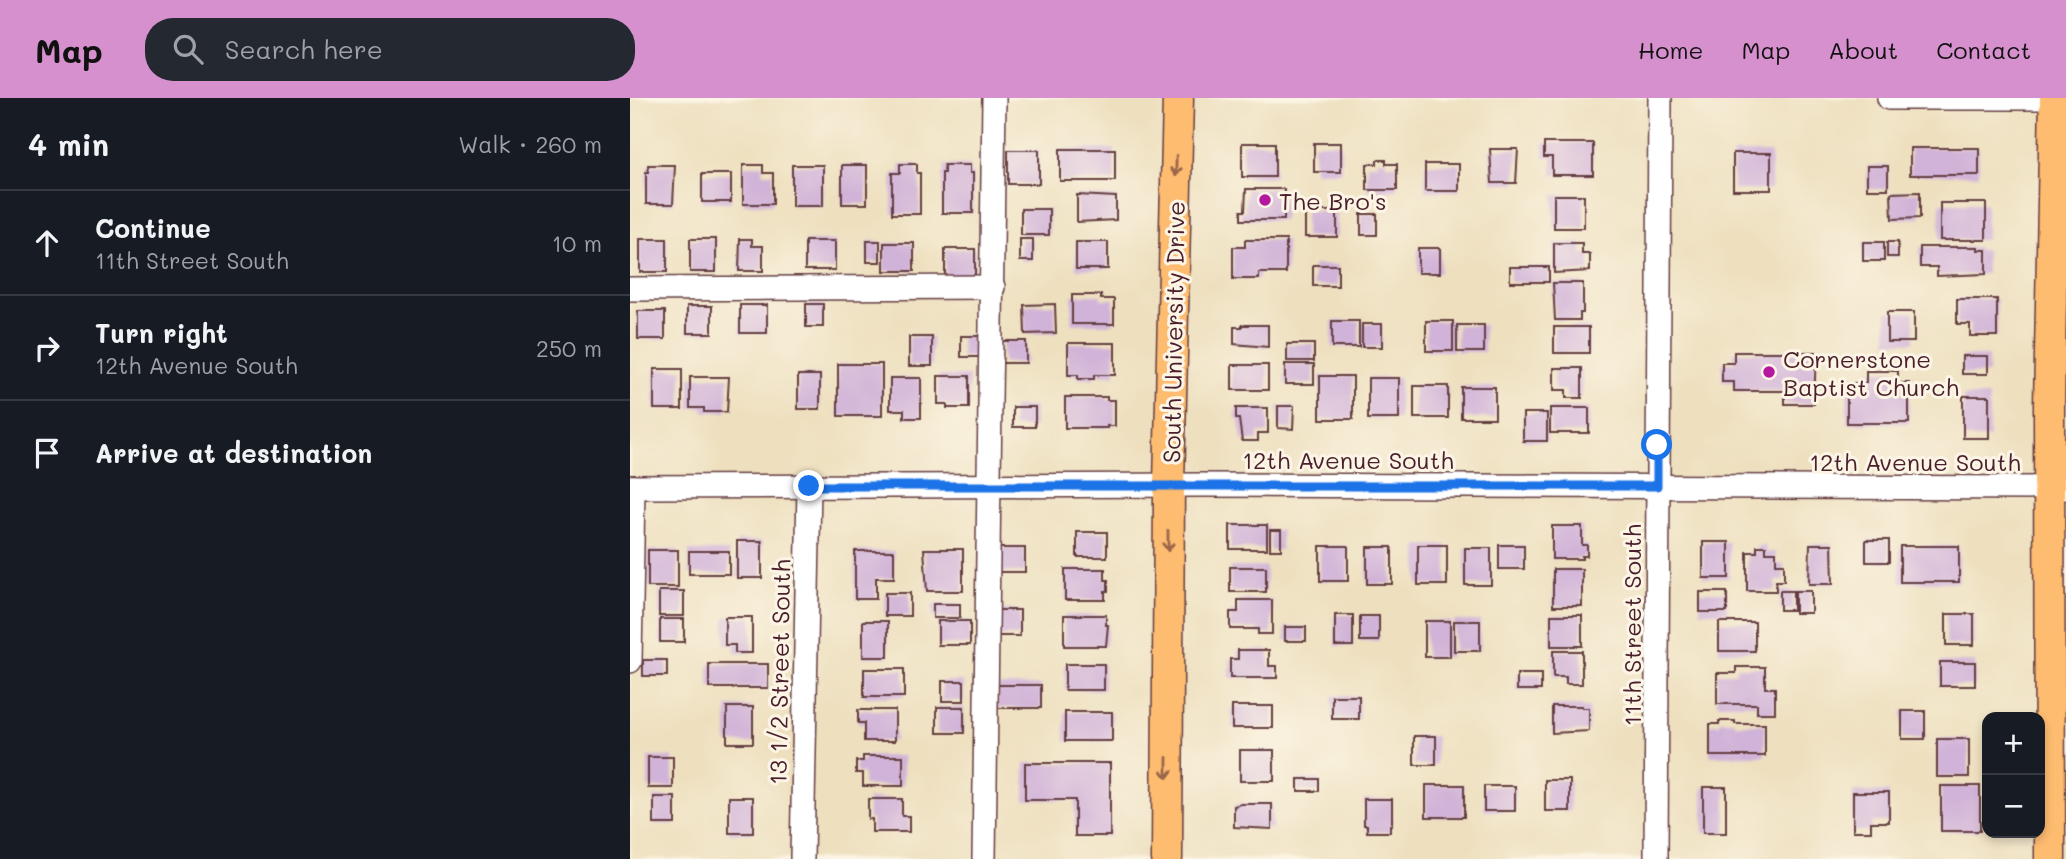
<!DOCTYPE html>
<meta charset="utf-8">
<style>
:root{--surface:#171b24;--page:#242831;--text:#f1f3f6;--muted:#9ea1a6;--line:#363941;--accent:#d690ce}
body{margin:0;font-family:Mali,sans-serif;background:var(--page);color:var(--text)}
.controls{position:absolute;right:21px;bottom:21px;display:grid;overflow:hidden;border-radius:14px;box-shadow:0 4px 10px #0003}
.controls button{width:63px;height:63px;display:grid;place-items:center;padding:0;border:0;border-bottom:2px solid var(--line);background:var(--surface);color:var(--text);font:35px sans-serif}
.stop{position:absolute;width:21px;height:21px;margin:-16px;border:5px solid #1a73e8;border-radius:50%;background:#fff}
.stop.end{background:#1a73e8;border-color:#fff;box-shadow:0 2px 7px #0008}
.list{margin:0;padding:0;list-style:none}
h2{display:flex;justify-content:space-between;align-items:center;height:91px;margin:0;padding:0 28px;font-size:30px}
h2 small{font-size:23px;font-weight:400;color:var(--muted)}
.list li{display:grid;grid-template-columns:46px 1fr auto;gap:21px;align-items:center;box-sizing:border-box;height:105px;padding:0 28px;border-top:2px solid var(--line)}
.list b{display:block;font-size:26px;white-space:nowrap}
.list p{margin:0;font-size:23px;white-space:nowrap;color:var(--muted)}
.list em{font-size:23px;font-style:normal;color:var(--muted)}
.icon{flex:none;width:38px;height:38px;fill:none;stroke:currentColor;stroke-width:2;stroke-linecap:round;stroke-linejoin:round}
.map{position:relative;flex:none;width:1436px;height:761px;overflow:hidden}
header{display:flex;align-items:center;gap:42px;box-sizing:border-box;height:98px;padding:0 35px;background:var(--accent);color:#111}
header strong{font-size:33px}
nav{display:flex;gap:38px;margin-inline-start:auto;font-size:24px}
.search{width:490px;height:63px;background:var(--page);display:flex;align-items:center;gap:18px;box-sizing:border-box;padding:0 24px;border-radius:28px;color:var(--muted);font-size:26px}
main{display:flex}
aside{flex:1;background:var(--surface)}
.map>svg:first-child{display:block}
.building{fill:#d1b2d8}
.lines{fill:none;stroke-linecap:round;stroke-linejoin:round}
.minor-casing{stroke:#633c41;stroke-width:26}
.major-casing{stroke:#633c41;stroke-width:33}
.minor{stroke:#fff;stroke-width:23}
.major{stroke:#febc70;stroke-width:30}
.oneway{stroke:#9b664a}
.route{stroke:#1a73e8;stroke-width:9}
.poi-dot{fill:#b5179e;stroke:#fcf5e5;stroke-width:2.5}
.labels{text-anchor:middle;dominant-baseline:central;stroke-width:6;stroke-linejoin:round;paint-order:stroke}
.poi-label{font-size:24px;fill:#4a1f2b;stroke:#fcf5e5;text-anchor:start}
.street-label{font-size:24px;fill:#4a1f2b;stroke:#fcf5e5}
</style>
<header>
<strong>Map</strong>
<div class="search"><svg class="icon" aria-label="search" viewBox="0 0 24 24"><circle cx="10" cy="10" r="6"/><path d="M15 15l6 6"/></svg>Search here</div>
<nav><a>Home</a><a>Map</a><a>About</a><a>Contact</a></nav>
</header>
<main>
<aside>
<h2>4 min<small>Walk · 260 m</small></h2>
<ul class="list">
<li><svg class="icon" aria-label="ahead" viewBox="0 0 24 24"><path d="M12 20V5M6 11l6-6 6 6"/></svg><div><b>Continue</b><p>11th Street South</p></div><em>10 m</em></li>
<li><svg class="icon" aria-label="right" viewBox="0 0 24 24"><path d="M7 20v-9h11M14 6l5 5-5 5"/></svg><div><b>Turn right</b><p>12th Avenue South</p></div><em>250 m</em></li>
<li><svg class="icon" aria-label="arrive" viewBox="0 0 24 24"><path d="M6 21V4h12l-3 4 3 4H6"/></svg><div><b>Arrive at destination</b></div></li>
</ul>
</aside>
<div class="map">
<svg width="1436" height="761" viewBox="0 0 1436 761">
<rect width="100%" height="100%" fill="#fcf5e5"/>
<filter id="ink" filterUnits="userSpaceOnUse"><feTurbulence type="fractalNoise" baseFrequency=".0143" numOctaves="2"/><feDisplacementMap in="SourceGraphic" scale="14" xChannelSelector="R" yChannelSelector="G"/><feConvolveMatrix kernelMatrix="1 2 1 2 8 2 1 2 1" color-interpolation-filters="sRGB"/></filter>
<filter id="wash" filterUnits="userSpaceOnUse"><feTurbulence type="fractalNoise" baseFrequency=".00686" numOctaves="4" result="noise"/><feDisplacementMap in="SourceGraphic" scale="28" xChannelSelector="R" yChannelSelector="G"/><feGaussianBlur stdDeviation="1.57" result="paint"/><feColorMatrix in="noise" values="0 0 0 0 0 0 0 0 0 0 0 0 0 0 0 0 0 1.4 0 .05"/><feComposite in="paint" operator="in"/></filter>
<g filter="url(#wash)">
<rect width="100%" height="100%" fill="#eee0bf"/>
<g id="blocks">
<g class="building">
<rect x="612" y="45" width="33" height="34"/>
<rect x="684" y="45" width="27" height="29"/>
<path d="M914,45H963V77H922V59H914Z"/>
<rect x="1280" y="50" width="69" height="27"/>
<rect x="430" y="51" width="55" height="32"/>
<path d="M860,51H888L886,85H862Z"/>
<rect x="378" y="52" width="31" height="34"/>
<rect x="1103" y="55" width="38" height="37"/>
<path d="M747,62H756V66H767V92H737V66H747Z"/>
<path d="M270,66H287V75H290V116H262V75H270Z"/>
<rect x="795" y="66" width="34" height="27"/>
<path d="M18,67H45L43,106H16V74H18Z"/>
<path d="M113,67H133V75H143V106H113Z"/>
<rect x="162" y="67" width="31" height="41"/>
<rect x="212" y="67" width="25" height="39"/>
<path d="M314,67H340V75H343V115H312V75H314Z"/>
<rect x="1237" y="68" width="21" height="23"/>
<rect x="72" y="76" width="29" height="28"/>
<path d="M616,91H654V122H611V113H615Z"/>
<path d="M1290,94V120L1262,121L1261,95Z"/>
<path d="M447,97L486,99V122L447,124Z"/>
<rect x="924" y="97" width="30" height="33"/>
<rect x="1310" y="105" width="46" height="37"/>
<rect x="391" y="111" width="28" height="26"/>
<rect x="675" y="113" width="32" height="26"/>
<rect x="731" y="116" width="16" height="21"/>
<rect x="10" y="141" width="27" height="33"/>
<rect x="60" y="141" width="26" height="33"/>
<path d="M110,141H122V148H133V173H109Z"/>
<rect x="390" y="141" width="13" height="22"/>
<path d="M615,142H656V175H629V181H603V149H615Z"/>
<rect x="175" y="143" width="30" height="29"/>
<rect x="237" y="143" width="13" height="21"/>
<rect x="446" y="144" width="32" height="27"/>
<rect x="1233" y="144" width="21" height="19"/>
<rect x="1257" y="144" width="11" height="15"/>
<rect x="254" y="145" width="30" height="28"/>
<path d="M924,145H952V156H960V173L924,175Z"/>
<path d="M1290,149H1348V152H1356V176L1307,178V169H1290Z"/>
<rect x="788" y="150" width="22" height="25"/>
<rect x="315" y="151" width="30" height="27"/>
<rect x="683" y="167" width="25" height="21"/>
<rect x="880" y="169" width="39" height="15"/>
<path d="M923,185H953V215H950V222H925Z"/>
<path d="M442,197H471V201H484V226H442Z"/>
<path d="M1327,201H1367V238H1340V226H1327Z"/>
<rect x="176" y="206" width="17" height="23"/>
<path d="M425,206L426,235L395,236L394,207Z"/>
<rect x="110" y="207" width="27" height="28"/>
<rect x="57" y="208" width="25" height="27"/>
<rect x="8" y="213" width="27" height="28"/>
<rect x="1257" y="214" width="27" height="30"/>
<rect x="702" y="223" width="27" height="26"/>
<rect x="796" y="223" width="27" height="30"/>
<rect x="732" y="226" width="20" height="23"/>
<path d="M612,227H638V249L604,246V229H612Z"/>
<rect x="827" y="227" width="27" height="27"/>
<rect x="924" y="229" width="35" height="26"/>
<rect x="331" y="238" width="19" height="21"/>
<rect x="279" y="239" width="23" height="29"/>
<rect x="372" y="243" width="24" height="22"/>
<path d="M438,245H485V277H464V281H448V277H438Z"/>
<rect x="657" y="246" width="27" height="17"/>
<path d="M1104,254H1186L1184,306H1155V293H1104V284H1092V265H1104Z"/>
<rect x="1332" y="258" width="26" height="18"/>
<rect x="208" y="266" width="44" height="52"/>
<rect x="655" y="266" width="29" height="20"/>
<rect x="602" y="267" width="36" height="25"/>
<path d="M924,270H952V300H936V292H924Z"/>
<rect x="24" y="271" width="28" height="40"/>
<path d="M1236,273H1268V285H1279V325H1217V285H1236Z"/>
<rect x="168" y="277" width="22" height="34"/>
<path d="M308,278H339V310H317V306H308Z"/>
<rect x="690" y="278" width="33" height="43"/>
<path d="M60,279H99L97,314H74V310H60Z"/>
<path d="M260,280H291V320H274V312H260Z"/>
<rect x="738" y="280" width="31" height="41"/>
<rect x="784" y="288" width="34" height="32"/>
<rect x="831" y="289" width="34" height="31"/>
<rect x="1333" y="298" width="26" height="42"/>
<path d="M435,299H477V302H485V328H477V330H435Z"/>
<path d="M648,308H664L663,331L648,330Z"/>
<rect x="383" y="309" width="22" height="20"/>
<path d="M606,310H638V335H628V343H612L609,321H606Z"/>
<rect x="920" y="310" width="39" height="25"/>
<rect x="893" y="315" width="24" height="28"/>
<rect x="600" y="427" width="37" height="24"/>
<path d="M922,428H952V447H957V458H952V461H922Z"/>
<rect x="640" y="432" width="11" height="20"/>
<rect x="447" y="434" width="30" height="25"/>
<rect x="1236" y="442" width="23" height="22"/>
<rect x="107" y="443" width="25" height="37"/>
<rect x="1073" y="444" width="26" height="36"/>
<path d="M1180,446H1202L1203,486H1179Z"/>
<rect x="788" y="447" width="29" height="40"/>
<rect x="869" y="447" width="25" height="24"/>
<rect x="690" y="448" width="28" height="35"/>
<path d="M1127,448H1136V454H1146V466H1154V483H1146V493H1117V454H1127Z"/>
<rect x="1270" y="448" width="59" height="36"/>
<rect x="737" y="449" width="25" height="37"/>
<rect x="367" y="450" width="28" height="24"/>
<rect x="835" y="450" width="26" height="37"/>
<path d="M294,451H333V493H297Z"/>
<rect x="18" y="452" width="30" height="37"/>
<rect x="59" y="453" width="40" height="23"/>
<path d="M225,453H264V480H246V501H225Z"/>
<rect x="600" y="469" width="36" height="25"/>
<path d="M435,471H475V482H478V493H475V502H435Z"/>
<rect x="923" y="471" width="29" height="37"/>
<rect x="29" y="493" width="25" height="25"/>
<rect x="1150" y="493" width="13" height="19"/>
<rect x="1165" y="493" width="16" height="22"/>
<rect x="1070" y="494" width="27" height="20"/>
<rect x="255" y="495" width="25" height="23"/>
<path d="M608,502H642V536H628V531H600V514H608Z"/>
<rect x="303" y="506" width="27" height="14"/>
<rect x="368" y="512" width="22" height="26"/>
<rect x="1316" y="516" width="28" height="31"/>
<path d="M434,517H476V527H478L476,548H434Z"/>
<rect x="705" y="517" width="18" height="31"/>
<rect x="921" y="517" width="31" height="31"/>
<rect x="730" y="518" width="19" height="25"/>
<path d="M95,519H122V555H105V547H95Z"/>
<rect x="30" y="521" width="24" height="23"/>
<rect x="233" y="523" width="25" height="36"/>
<rect x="308" y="523" width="32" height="24"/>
<rect x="795" y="523" width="25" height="36"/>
<rect x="824" y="523" width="26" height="30"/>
<rect x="1089" y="524" width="36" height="29"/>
<rect x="655" y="529" width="21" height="14"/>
<path d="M608,552H639V568H647V580H600V561H608Z"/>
<path d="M923,553H952V586H936V579H923Z"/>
<rect x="13" y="562" width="24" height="16"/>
<rect x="1310" y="564" width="35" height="24"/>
<rect x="79" y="566" width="59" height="24"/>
<rect x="435" y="566" width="39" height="26"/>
<path d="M1106,569H1135V590H1145V615H1127V606H1087V575H1106Z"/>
<rect x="234" y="571" width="40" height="28"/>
<rect x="887" y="576" width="24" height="16"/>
<rect x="312" y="583" width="22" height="20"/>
<rect x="368" y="587" width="43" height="23"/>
<rect x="702" y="598" width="27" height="23"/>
<rect x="602" y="608" width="41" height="22"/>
<path d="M922,608H952V610H959V633L922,635Z"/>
<rect x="97" y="609" width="26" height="36"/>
<rect x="307" y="609" width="27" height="26"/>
<path d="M228,612H265V643H234V625H228Z"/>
<rect x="1272" y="613" width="23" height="28"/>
<rect x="435" y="614" width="47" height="29"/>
<path d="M1089,623H1105V626H1135V658H1080V626H1089Z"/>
<rect x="784" y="638" width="22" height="29"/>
<rect x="1307" y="641" width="32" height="38"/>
<rect x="610" y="652" width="34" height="31"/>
<path d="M233,658H273V688H233V675H226V663H233Z"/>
<rect x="18" y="659" width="25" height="31"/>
<path d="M395,665H480V738H445V702H395Z"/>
<rect x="668" y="681" width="21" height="12"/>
<rect x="915" y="682" width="25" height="31"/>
<rect x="796" y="687" width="38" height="32"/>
<rect x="854" y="688" width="31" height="25"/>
<rect x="1311" y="688" width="39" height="45"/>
<rect x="1073" y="689" width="23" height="46"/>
<path d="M1223,694H1259V724H1241V733H1223Z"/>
<rect x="24" y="699" width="21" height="27"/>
<rect x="99" y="699" width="24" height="36"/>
<path d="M238,701H272V718H279V734H242V721H238Z"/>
<path d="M734,701H762V727H760V734H737V727H734Z"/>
<path d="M611,706H642V731L604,729V708Z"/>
</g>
</g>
</g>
<g filter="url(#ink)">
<use href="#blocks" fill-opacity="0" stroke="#633c41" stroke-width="2"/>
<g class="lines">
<g class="minor-casing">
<g id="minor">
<path d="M1259,0H1436"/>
<path d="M0,191L363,189"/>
<path d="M0,389L573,387L1436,390"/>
<path d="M0,563L3,389"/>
<path d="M172,761L179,388"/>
<path d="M354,761L364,0"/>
<path d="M1026,761L1030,0"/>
</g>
</g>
<g class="major-casing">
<g id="major">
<path d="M537,761L539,387L548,0"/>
<path d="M1420,761L1419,307L1425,0"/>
</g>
</g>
<use href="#minor" class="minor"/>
<use href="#major" class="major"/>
</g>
<defs><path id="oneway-shaft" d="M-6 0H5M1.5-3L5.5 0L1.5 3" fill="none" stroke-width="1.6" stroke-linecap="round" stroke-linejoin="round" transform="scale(1.75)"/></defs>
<g class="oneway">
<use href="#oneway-shaft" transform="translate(546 68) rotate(91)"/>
<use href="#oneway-shaft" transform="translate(538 443) rotate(90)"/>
<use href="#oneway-shaft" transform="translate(537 670) rotate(90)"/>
</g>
</g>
<g class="lines" filter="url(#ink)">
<path class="route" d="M179,388H1027V347"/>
</g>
<g class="poi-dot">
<circle cx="635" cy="102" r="7"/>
<circle cx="1139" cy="274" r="7"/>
</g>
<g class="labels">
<g class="poi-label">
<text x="649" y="102">The Bro's</text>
<text x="1153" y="260">Cornerstone<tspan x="1153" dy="28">Baptist Church</tspan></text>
</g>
<g class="street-label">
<text transform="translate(543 234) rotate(-89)">South University Drive</text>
<text x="718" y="361">12th Avenue South</text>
<text x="1285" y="363">12th Avenue South</text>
<text transform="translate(1001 527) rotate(-90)">11th Street South</text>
<text transform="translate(149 574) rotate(-89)">13 1/2 Street South</text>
</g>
</g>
</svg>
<div class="controls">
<button>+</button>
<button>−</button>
</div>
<div class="stop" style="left:1027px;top:347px"></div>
<div class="stop end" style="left:179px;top:388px"></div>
</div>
</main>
